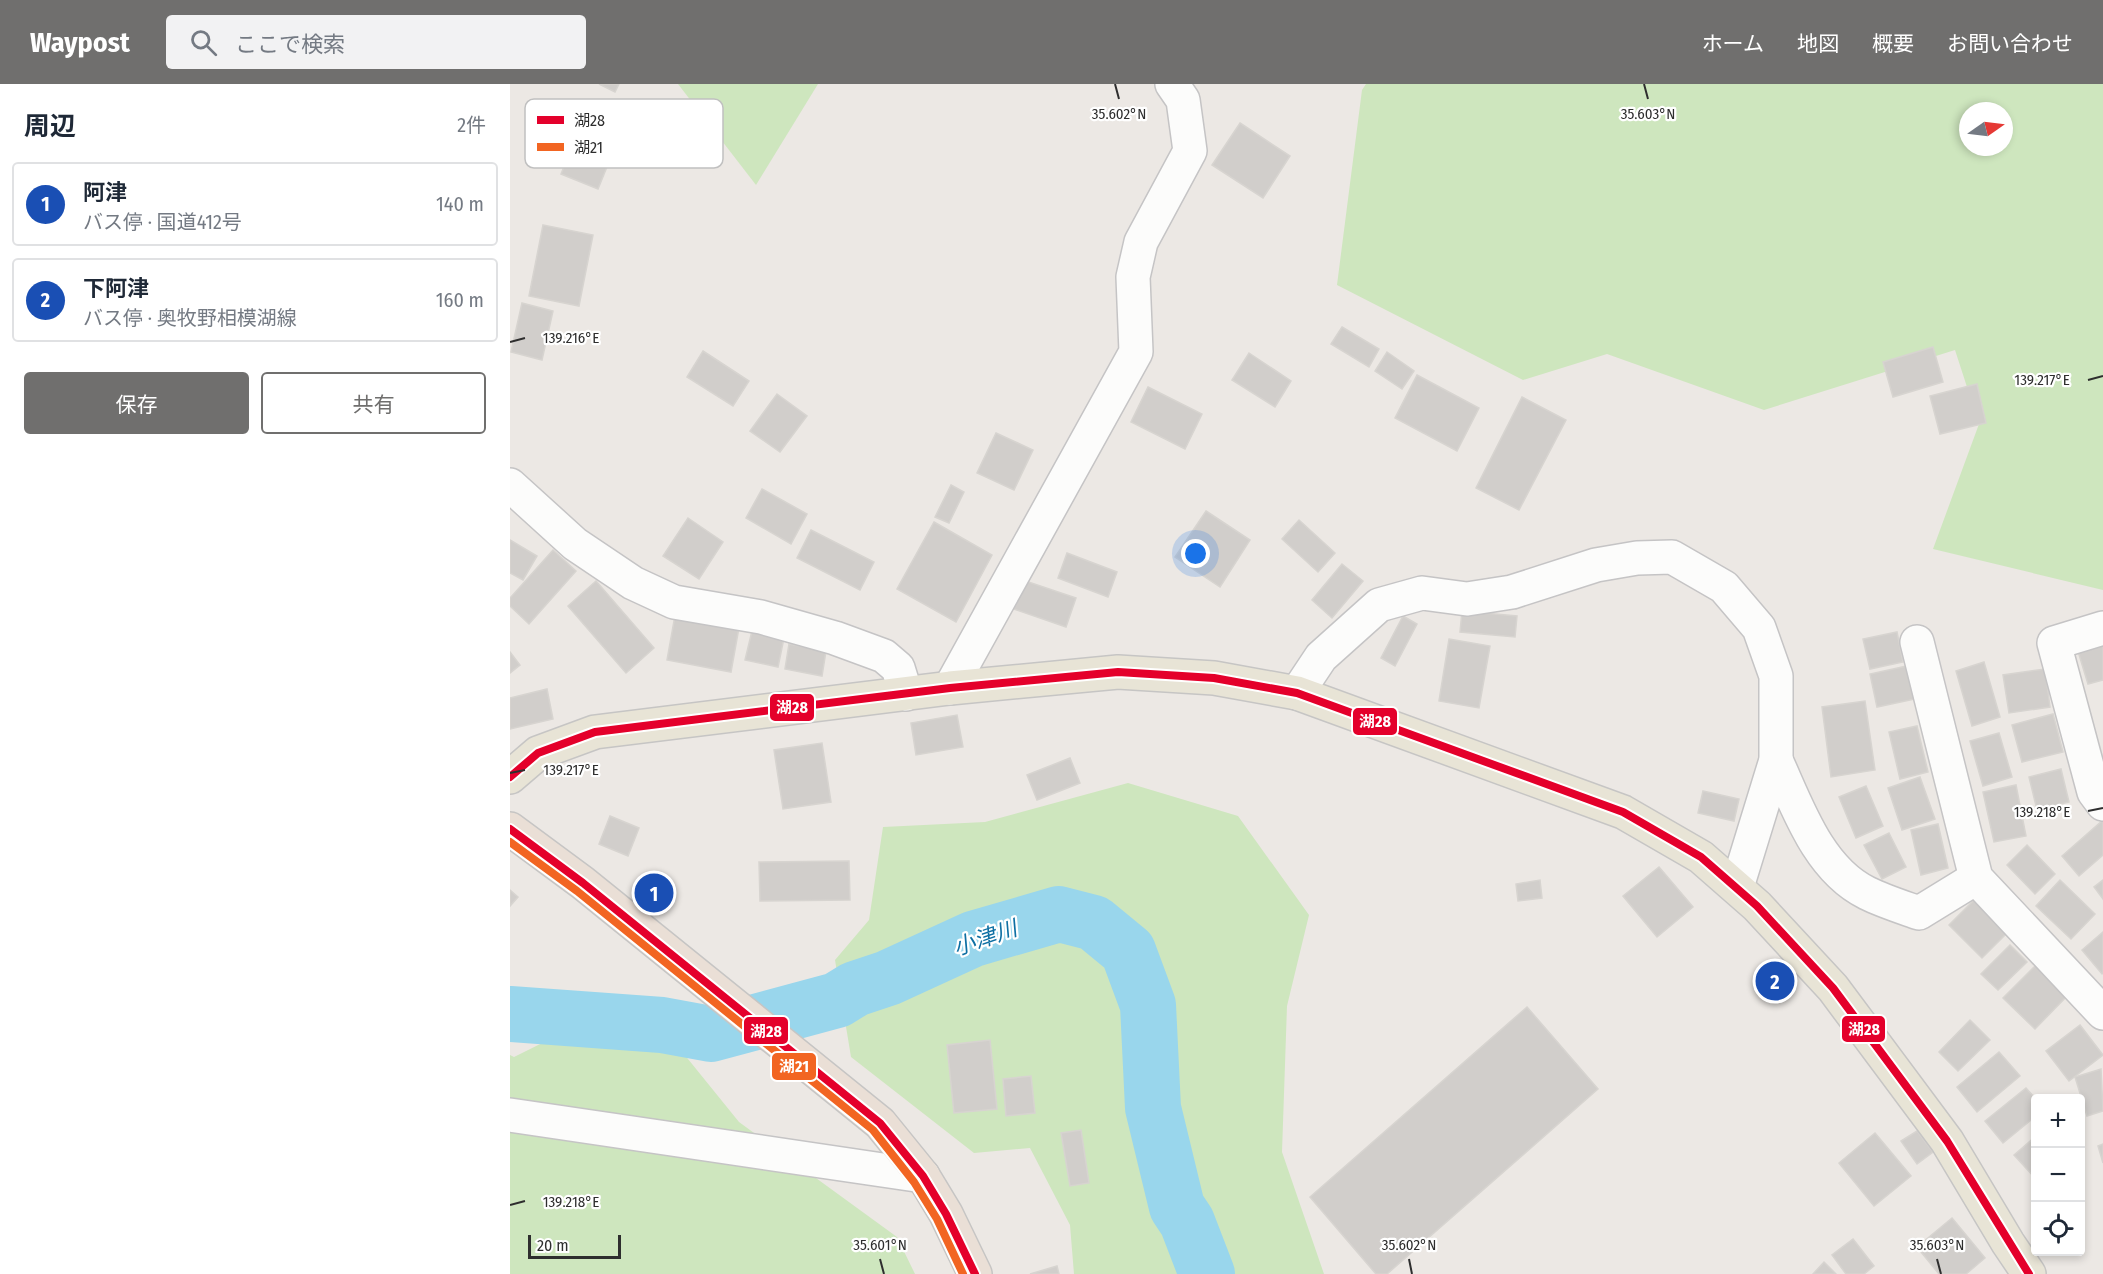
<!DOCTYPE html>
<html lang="ja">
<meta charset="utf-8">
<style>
:root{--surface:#fff;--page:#f2f2f3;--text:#1f2937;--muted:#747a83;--line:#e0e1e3;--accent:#706f6e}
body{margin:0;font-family:"Fira Sans Condensed","Noto Sans JP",sans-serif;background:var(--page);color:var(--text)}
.controls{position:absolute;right:18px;bottom:18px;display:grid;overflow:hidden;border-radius:6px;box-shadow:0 3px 9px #0003}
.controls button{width:54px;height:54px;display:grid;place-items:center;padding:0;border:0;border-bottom:2px solid var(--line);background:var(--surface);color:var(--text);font:30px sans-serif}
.compass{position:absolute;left:1449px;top:18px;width:54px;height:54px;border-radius:50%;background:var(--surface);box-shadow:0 3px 9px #0003;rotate:76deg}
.scale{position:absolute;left:18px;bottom:15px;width:93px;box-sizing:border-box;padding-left:6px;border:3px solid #2e2e2e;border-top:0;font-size:16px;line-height:21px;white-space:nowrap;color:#2e2e2e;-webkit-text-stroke:4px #fff;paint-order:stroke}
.you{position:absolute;left:686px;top:470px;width:21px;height:21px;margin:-15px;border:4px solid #fff;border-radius:50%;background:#1a73e8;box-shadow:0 0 0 9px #1a73e833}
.badge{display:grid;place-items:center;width:39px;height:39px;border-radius:50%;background:var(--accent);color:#fff;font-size:20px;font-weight:700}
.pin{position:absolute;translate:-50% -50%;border:3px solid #fff;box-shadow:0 2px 6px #0006}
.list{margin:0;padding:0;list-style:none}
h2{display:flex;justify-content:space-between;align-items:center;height:78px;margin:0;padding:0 24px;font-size:26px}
h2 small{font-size:20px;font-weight:400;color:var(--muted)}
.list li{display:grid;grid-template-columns:39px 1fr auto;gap:18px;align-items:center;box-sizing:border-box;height:84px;margin:0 12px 12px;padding:0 12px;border:2px solid var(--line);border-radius:6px}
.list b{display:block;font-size:22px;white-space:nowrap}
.list p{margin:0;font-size:20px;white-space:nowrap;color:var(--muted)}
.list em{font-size:20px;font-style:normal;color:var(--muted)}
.actions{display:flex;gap:12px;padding:18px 24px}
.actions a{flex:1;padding:14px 0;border:2px solid var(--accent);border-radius:6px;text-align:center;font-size:21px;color:var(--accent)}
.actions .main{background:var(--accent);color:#fff}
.icon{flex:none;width:33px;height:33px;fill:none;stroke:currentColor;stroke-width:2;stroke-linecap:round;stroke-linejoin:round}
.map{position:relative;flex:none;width:1593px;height:1190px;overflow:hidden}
header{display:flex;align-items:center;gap:36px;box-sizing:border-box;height:84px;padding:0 30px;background:var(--accent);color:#fff}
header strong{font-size:28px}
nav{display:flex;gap:33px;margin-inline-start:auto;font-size:21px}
.search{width:420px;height:54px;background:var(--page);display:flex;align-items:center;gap:15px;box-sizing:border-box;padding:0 21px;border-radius:6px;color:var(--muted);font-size:22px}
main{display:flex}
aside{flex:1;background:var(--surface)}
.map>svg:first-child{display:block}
.green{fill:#cee6be;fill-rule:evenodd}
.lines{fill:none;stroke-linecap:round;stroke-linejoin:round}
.river{stroke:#99d6ec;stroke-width:56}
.building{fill:#d1cecb;stroke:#d7d4d0;stroke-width:1.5}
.minor-casing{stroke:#c5c4c5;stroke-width:36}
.major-casing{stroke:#c6c5c4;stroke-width:36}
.highway-casing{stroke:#c6c5c4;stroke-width:36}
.minor{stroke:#fcfcfb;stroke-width:33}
.major{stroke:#e8e4d6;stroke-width:33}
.highway{stroke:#eadfd6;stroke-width:33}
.bus-1-casing{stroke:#fff;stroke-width:12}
.bus-2-casing{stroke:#fff;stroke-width:12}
.bus-1{stroke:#e4002b;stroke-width:8}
.bus-2{stroke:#f26522;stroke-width:8}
.ticks{fill:none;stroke:#2e2e2e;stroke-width:2}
.labels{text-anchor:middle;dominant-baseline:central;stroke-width:4.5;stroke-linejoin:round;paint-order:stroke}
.water-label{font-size:22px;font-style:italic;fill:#0d6fa3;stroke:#fff}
.key{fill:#fff;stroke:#c0c0c0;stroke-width:1.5}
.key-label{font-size:16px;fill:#2e2e2e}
.ticks-label{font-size:15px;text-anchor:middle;fill:#2e2e2e;stroke:#fff;stroke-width:4.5;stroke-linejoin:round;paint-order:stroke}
.line-badge{stroke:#fff;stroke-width:2}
.badge-label{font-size:16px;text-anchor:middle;font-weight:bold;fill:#fff}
</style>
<header>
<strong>Waypost</strong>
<div class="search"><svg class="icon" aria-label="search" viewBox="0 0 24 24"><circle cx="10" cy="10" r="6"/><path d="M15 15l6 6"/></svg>ここで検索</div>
<nav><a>ホーム</a><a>地図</a><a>概要</a><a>お問い合わせ</a></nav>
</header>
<main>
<aside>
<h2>周辺<small>2件</small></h2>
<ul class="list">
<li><span class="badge" style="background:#1a4fb4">1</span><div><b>阿津</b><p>バス停 · 国道412号</p></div><em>140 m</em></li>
<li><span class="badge" style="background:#1a4fb4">2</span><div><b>下阿津</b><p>バス停 · 奥牧野相模湖線</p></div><em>160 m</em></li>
</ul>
<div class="actions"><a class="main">保存</a><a>共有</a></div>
</aside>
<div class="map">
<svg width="1593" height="1190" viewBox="0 0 1593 1190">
<rect width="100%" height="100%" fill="#ece8e4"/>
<g class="green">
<path d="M168,0H308L246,101Z"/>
<path d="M856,0H1593V506L1423,465L1469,340L1445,266L1254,326L1097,270L1013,296L827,201L852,6ZM1458,27H1494V63H1458Z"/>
<path d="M618,699L728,732L799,831L777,922L772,1068L814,1190H564L560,1141L520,1064L464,1069L341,973L325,876L359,836L373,743L475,738Z"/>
<path d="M127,912L229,1038L387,1153L405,1190H0V971L4,973Z"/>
</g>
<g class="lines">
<path class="river" d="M0,930L152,941L201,950L327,916L345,905L378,894L463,855L549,830L584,839L618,867L638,921L643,1024L667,1123L677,1138L697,1190"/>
</g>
<g class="building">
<path d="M89,0H109L105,8Z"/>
<path d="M75,31L112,46L88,105L51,90Z"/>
<path d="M730,39L780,72L753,114L702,81Z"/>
<path d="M33,141L83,151L69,222L19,212Z"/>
<path d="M12,219L43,227L32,276L1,268Z"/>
<path d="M832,243L869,265L859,283L821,260Z"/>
<path d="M1423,263L1433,298L1383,313L1373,278Z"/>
<path d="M193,267L239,297L223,322L177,293Z"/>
<path d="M877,268L904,287L892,305L865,287Z"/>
<path d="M739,269L781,297L765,323L722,296Z"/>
<path d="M907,291L969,324L947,367L885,334Z"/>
<path d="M1467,300L1476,339L1430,350L1420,312Z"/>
<path d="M638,303L692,330L675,365L621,338Z"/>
<path d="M267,310L297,332L270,368L240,347Z"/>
<path d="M1012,313L1056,336L1009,426L966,404Z"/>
<path d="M486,349L523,366L504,406L467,389Z"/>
<path d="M441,401L454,408L439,439L425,433Z"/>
<path d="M252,405L297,430L281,460L236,434Z"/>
<path d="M696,427L740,456L710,503L665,473Z"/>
<path d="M178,434L213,458L189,495L153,472Z"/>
<path d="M789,436L825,469L808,488L772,455Z"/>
<path d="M424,438L482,471L446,538L387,505Z"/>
<path d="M301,446L364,478L350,506L287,474Z"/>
<path d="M0,456L27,472L13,496L0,489Z"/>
<path d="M43,466L66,487L19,540L0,522V514Z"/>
<path d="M557,469L607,488L598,513L548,494Z"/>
<path d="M832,480L853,497L822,534L802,516Z"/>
<path d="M501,492L566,514L556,543L492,521Z"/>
<path d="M86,497L144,564L116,589L58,522Z"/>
<path d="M166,526L230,538L221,588L157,576Z"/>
<path d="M952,527L1007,532L1005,553L950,548Z"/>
<path d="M893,532L907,540L885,582L871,574Z"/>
<path d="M242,547L274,554L268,583L235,576Z"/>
<path d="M1387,548L1393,578L1360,585L1353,555Z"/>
<path d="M939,555L980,562L969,624L929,617Z"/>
<path d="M1593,557V596L1578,600L1567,564Z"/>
<path d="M279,560L316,567L312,592L275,585Z"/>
<path d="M0,568L10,581L0,589Z"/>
<path d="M1474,578L1490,633L1462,642L1446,587Z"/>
<path d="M1397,582L1405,615L1367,623L1360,590Z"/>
<path d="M1535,585L1540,623L1499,629L1493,591Z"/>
<path d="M37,605L43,635L0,645V614Z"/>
<path d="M1355,617L1365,686L1321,693L1312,623Z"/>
<path d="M1543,630L1553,668L1512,678L1502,641Z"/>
<path d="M447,631L453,663L406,671L401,639Z"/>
<path d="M1407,642L1418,688L1390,695L1379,648Z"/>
<path d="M1489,649L1502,693L1473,702L1460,657Z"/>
<path d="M312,659L321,718L273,725L264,666Z"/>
<path d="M560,674L570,699L527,716L517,691Z"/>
<path d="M1551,685L1559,718L1527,726L1519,693Z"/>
<path d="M1410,693L1425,735L1392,746L1378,704Z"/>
<path d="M1506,701L1516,752L1484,758L1473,708Z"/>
<path d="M1356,702L1373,742L1346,754L1329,713Z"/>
<path d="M1193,707L1229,715L1224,737L1188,729Z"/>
<path d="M100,732L129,744L118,772L89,760Z"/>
<path d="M1593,736V771L1569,792L1552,772Z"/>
<path d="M1428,740L1438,784L1411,791L1401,746Z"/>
<path d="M1379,749L1396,783L1372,795L1354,761Z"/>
<path d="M1517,761L1545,790L1525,810L1497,781Z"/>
<path d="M339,777L340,816L250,817L249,778Z"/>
<path d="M1149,783L1183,823L1147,853L1113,812Z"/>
<path d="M1030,796L1032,814L1008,817L1006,800Z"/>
<path d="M1550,796L1585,830L1561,855L1526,822Z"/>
<path d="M1593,796V815L1584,803Z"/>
<path d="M0,806L8,813L0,822Z"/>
<path d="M1465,815L1498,848L1472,874L1439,841Z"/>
<path d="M1593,848V889L1592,890L1572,866Z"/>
<path d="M1500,861L1517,878L1488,906L1471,890Z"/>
<path d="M1529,878L1560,909L1525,945L1493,914Z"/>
<path d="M1017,923L1088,1005L877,1190H866L800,1113Z"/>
<path d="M1460,936L1480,956L1448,987L1429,968Z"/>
<path d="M1570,941L1593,971L1559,997L1536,967Z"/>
<path d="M480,956L487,1025L444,1029L437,961Z"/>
<path d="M1489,968L1510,992L1467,1028L1447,1003Z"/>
<path d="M1591,985L1593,1027L1577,1032L1565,993Z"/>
<path d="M521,992L525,1029L496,1032L493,995Z"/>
<path d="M1516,1004L1526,1015V1032L1493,1059L1475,1037Z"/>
<path d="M571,1046L579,1099L560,1102L551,1049Z"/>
<path d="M1407,1047L1423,1068L1407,1080L1391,1057Z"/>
<path d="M1365,1049L1401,1092L1364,1122L1329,1079Z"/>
<path d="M1526,1052V1095L1504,1071Z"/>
<path d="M1593,1060V1079L1588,1062Z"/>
<path d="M1442,1134L1475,1174L1456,1190H1429L1407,1163Z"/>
<path d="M1343,1155L1364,1182L1354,1190H1336L1322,1171Z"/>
<path d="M1314,1178L1326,1190H1303Z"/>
<path d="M547,1182L549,1190H520Z"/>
</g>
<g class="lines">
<g class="minor-casing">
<g id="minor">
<path d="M0,401L65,460L123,499L164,518L251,533L325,554L374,572L388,584L396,610"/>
<path d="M1593,544L1544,559L1584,708L1593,720"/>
<path d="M1407,558L1466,794L1593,929"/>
<path d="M440,604L626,268L623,193L631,158L680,67L673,16L662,0"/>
<path d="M787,609L811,573L869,521L912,509L957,515L1002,508L1086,481L1127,474L1162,473L1214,503L1249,544L1266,592V676L1227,803"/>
<path d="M1266,676C1287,722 1308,785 1357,809C1373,817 1392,823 1409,829L1466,794"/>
<path d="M0,1031L413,1092"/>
</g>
</g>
<g class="major-casing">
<path id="major" d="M0,693L28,669L85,648L440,604L608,588L704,594L787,609L1113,728L1191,773L1247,822L1323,904L1437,1057L1498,1159L1519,1190"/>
</g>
<g class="highway-casing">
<path id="highway" d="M0,745L73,799L370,1039L413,1092L436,1130L465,1190"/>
</g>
<use href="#minor" class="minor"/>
<use href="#major" class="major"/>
<use href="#highway" class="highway"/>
<g class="bus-1-casing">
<g id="bus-1">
<path d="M0,693L28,669L85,648L440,604L608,588L704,594L787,609L1113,728L1191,773L1247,822L1323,904L1437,1057L1519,1190"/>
<path d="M0,745L73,799L370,1039L413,1092L436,1130L465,1190"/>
</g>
</g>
<g class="bus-2-casing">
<path id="bus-2" d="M0,758L67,807L363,1046L404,1098L427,1135L453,1190"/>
</g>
<use href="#bus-1" class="bus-1"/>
<use href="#bus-2" class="bus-2"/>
</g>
<path class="ticks" d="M605,0L609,15M1134,0L1138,15M0,258L15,254M1578,296L1593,292M0,689L15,686M1578,727L1593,724M0,1121L15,1117M370,1175L374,1190M899,1175L902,1190M1427,1175L1431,1190"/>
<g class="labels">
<g class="water-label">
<text transform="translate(475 854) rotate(-19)">小津川</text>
</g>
</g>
<rect x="15" y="15" width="198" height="69" rx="9" class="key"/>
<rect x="27" y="32" width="27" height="8" fill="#e4002b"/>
<rect x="27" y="59" width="27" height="8" fill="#f26522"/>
<g class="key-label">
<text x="64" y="42">湖28</text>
<text x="64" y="69">湖21</text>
</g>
<g class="ticks-label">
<text x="609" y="35">35.602°N</text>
<text x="1138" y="35">35.603°N</text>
<text x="61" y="259">139.216°E</text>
<text x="1532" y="301">139.217°E</text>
<text x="61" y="691">139.217°E</text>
<text x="1532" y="733">139.218°E</text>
<text x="61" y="1123">139.218°E</text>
<text x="370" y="1166">35.601°N</text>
<text x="899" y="1166">35.602°N</text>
<text x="1427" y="1166">35.603°N</text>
</g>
<g class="line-badge">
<rect x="259" y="609" width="46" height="29" rx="6" fill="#e4002b"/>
<rect x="842" y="623" width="46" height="29" rx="6" fill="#e4002b"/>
<rect x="1331" y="931" width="45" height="28" rx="6" fill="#e4002b"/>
<rect x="233" y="932" width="46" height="29" rx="6" fill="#e4002b"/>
<rect x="261" y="968" width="46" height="29" rx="6" fill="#f26522"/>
</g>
<g class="badge-label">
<text x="282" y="629">湖28</text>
<text x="865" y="643">湖28</text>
<text x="1354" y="951">湖28</text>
<text x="256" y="953">湖28</text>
<text x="284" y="988">湖21</text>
</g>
</svg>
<div class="controls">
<button>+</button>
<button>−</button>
<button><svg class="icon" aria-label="locate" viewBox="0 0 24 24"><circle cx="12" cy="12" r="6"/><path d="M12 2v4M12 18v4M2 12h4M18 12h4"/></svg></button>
</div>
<svg class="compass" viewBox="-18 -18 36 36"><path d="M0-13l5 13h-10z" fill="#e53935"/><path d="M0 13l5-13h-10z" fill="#747a83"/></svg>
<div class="scale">20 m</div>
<div class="you"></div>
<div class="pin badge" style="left:144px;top:809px;background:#1a4fb4">1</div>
<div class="pin badge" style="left:1265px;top:897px;background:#1a4fb4">2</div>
</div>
</main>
